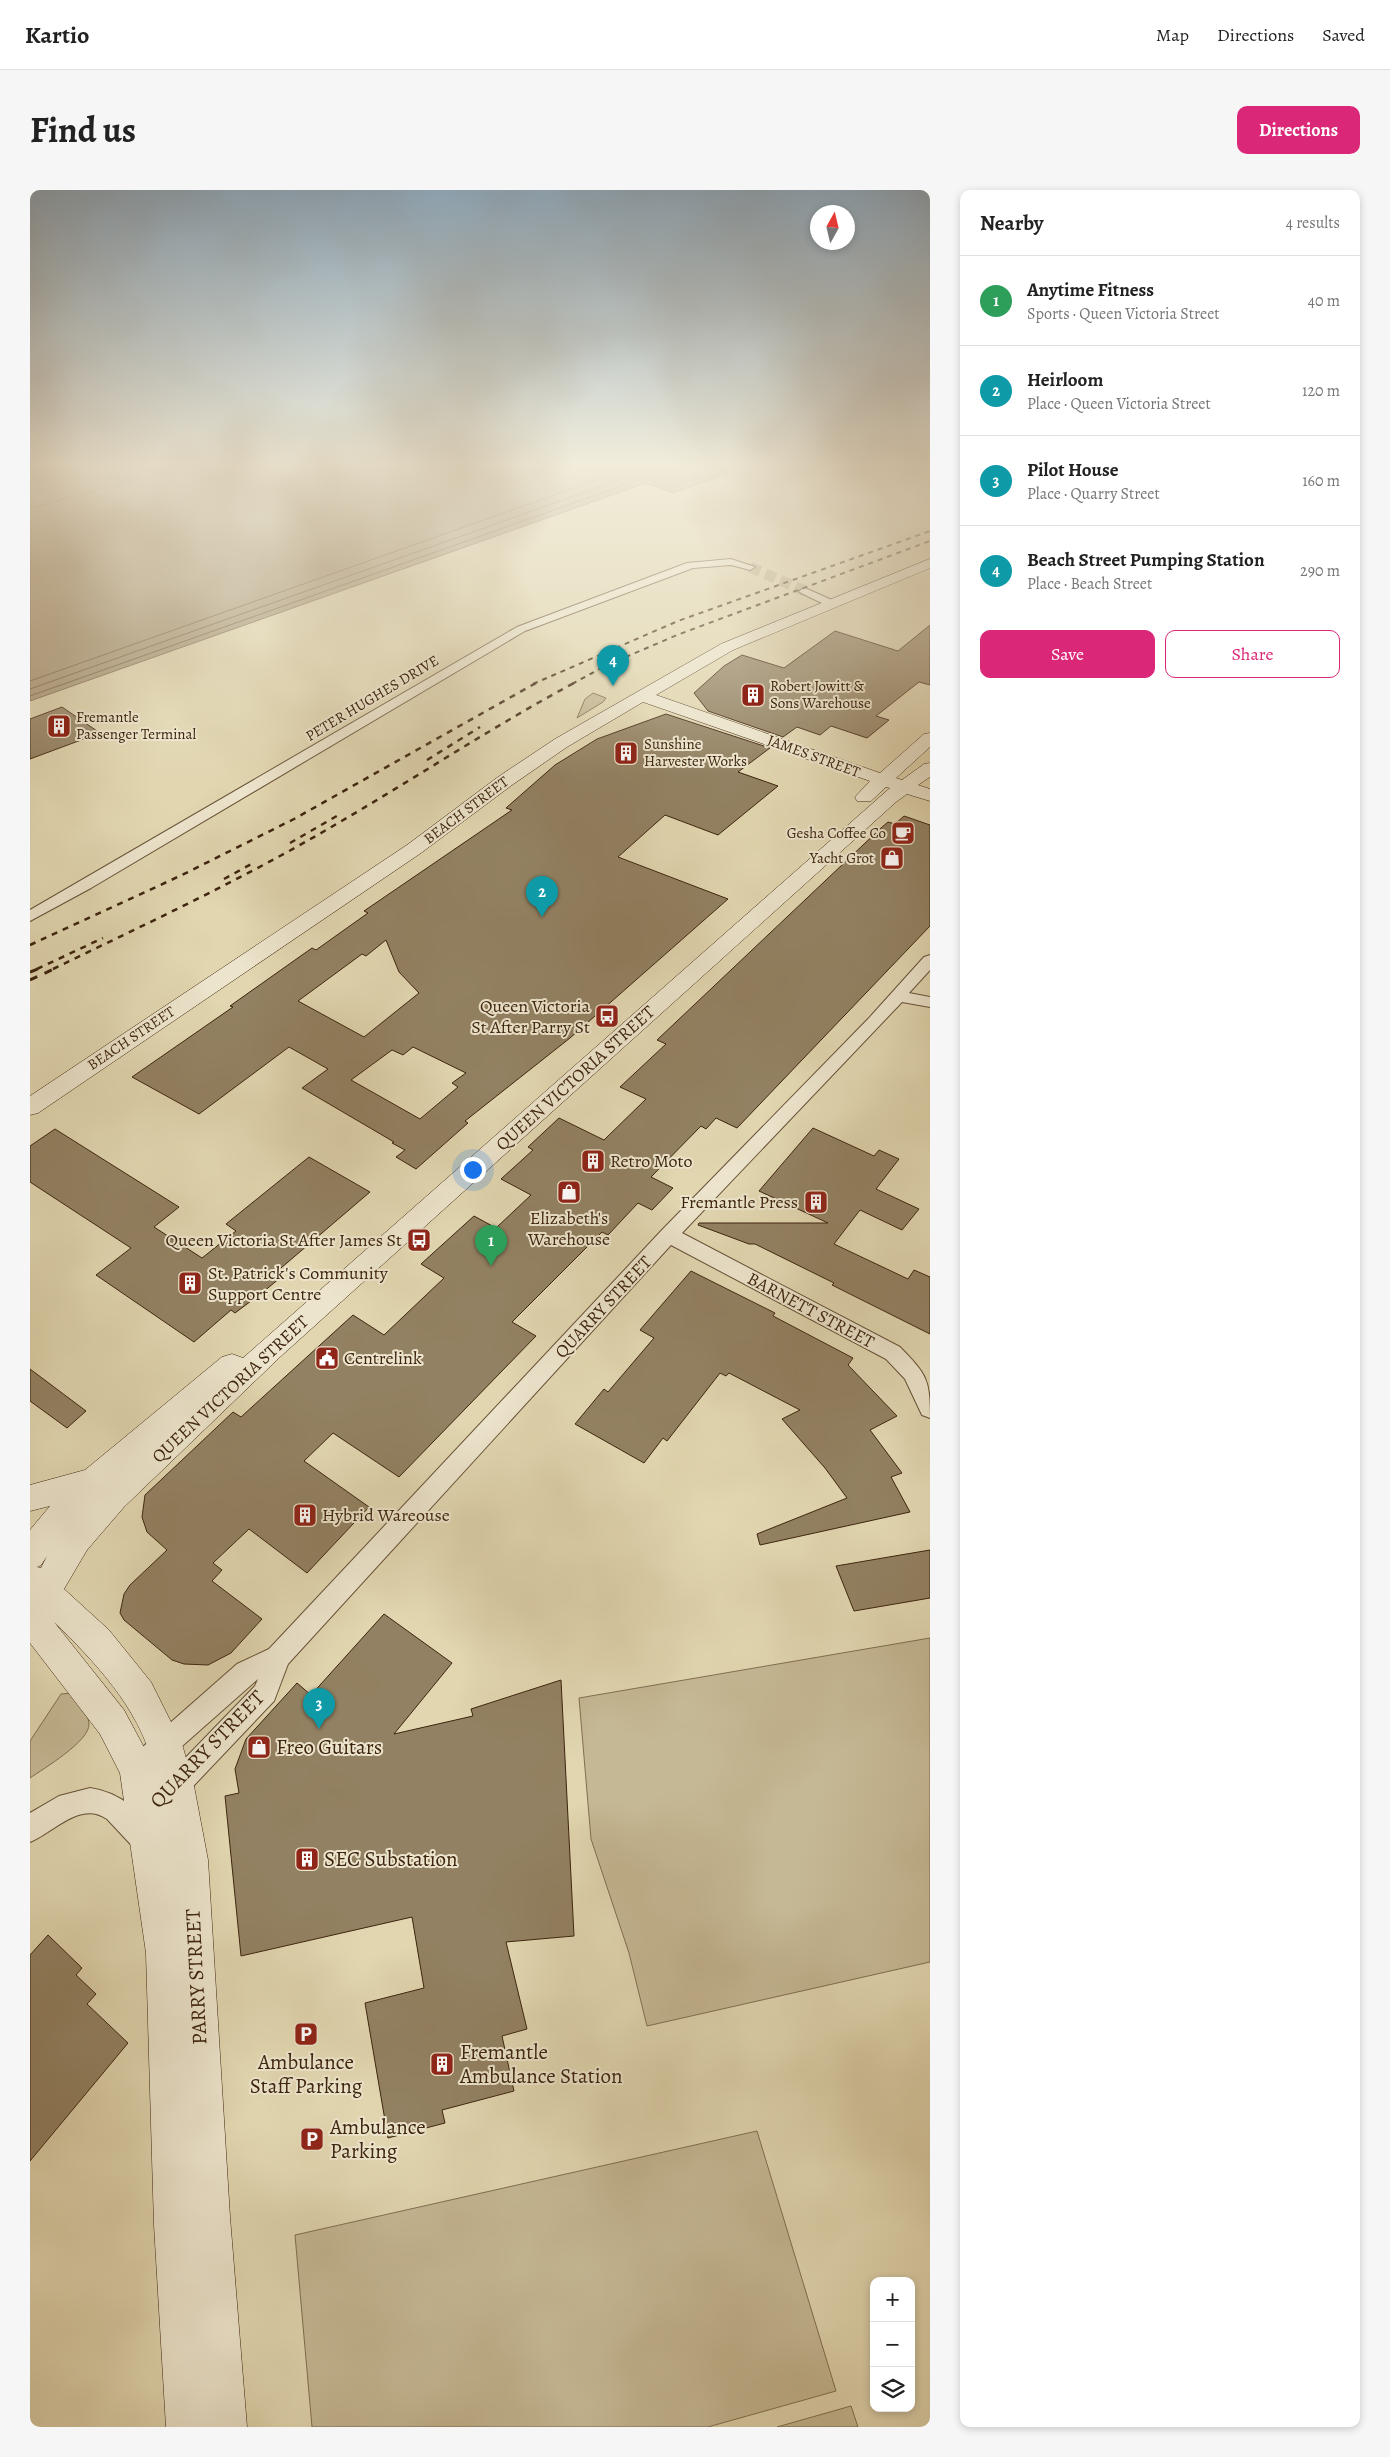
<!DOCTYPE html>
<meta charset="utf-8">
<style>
:root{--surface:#fff;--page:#f6f6f6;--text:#222;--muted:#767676;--line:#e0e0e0;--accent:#db2777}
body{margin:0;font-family:Alegreya,serif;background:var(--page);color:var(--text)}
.controls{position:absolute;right:15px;bottom:15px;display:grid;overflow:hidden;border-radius:10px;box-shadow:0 2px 8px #0003}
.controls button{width:45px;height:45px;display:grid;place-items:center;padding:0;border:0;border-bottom:1px solid var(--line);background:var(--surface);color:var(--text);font:25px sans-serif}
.compass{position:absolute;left:780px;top:15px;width:45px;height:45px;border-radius:50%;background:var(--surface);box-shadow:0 2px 8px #0003;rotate:8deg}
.you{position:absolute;left:442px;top:979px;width:18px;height:18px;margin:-12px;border:4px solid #fff;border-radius:50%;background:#1a73e8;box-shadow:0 0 0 8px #1a73e833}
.badge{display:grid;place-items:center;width:32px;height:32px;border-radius:50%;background:var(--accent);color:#fff;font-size:16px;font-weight:700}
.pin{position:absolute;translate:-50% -41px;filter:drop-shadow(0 1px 2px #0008)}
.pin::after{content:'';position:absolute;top:26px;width:18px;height:15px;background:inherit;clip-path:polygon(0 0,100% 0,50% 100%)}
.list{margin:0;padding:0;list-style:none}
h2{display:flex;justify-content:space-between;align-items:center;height:65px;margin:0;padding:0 20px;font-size:21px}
h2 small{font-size:16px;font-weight:400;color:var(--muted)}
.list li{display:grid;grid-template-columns:32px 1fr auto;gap:15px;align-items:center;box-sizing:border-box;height:90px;padding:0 20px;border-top:1px solid var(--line)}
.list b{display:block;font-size:19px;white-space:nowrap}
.list p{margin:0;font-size:16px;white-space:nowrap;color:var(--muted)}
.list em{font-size:16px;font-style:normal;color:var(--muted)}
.actions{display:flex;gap:10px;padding:15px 20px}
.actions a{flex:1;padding:11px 0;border:1px solid var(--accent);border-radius:10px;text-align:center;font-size:18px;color:var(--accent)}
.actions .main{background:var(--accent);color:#fff}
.icon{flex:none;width:28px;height:28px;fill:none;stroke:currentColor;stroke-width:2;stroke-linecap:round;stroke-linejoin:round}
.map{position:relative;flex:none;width:900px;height:2237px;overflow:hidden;border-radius:10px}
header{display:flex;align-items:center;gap:30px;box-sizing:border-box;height:70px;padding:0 25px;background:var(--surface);border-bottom:1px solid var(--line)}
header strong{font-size:24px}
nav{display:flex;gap:28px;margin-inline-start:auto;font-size:18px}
.intro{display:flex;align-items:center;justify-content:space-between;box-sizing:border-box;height:120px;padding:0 30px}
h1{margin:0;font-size:35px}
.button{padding:12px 22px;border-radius:10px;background:var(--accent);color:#fff;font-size:18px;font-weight:700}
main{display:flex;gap:30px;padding:0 30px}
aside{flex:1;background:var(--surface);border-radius:10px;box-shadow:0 2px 8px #0003}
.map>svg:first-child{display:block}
.green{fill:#c5b894;stroke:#816e51}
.water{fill:#a99979;stroke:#7e6a4e}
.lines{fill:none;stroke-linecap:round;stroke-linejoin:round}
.shore{stroke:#735e44;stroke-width:1}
.ferry{stroke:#5d472e;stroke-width:1;stroke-dasharray:3 2.5;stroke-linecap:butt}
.building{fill:#928162;stroke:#3d240e;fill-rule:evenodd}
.street-tunnel{stroke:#c0b290;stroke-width:11;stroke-dasharray:11 5.5;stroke-linecap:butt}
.street-casing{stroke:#665036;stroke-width:2}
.secondary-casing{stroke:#3d240e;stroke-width:1}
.street{fill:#ece4cc;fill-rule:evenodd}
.secondary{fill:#ece4cc;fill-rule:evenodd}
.rail-far2{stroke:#3d240e;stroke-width:2;stroke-dasharray:5 5;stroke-linecap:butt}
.rail-far1{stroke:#3d240e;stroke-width:2.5;stroke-dasharray:6 6;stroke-linecap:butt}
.rail{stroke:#3d240e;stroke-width:3;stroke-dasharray:8 8;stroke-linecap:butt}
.labels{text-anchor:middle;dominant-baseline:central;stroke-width:4;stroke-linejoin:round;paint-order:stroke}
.far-poi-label{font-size:15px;fill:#3d240e;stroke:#ece4cc;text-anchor:start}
.far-street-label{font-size:15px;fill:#3d240e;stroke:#ece4cc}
.poi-label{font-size:18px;fill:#3d240e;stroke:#ece4cc;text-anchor:start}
.street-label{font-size:18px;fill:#3d240e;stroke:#ece4cc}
.near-poi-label{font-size:21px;fill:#3d240e;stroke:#ece4cc;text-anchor:start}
.near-street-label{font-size:21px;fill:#3d240e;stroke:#ece4cc}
</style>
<header>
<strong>Kartio</strong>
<nav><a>Map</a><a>Directions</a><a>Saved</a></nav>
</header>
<div class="intro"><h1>Find us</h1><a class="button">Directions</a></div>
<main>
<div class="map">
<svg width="900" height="2237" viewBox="0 0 900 2237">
<rect width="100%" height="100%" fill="#e1d6b0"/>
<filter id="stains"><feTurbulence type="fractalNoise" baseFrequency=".004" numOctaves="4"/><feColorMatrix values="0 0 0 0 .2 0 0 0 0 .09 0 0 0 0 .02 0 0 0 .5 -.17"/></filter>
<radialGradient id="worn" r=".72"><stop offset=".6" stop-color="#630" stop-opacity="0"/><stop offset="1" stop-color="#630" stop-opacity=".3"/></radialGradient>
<g class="green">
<path d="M563,503L576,508L573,512L547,528L555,509Z"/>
<path d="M900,1448V1772L617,1836L599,1763L561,1649L549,1508Z"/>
<path d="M44,1503C50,1513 58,1522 59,1534C60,1551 13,1579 0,1588V1551L31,1504Z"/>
<path d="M727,1941L806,2201L678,2237H282L265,2045Z"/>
<path d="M821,2216L828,2237H747Z"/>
</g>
<path class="water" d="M0,273H667L657,277L671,282L686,277L701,282L643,303L616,293L0,511Z"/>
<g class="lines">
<g class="shore">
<path d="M0,491L609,275H620L638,281L641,273"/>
<path d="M0,499L612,282L644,290L651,287L648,273"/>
<path d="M0,506L614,288L643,297L665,289L666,285L655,280V273"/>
</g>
<path class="ferry" d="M0,319L160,273"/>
</g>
<g class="building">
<path d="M900,435V495L889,492L846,526L859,530L837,548L801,536L790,545L767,537L753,547L678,521L664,503L694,476L712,465L754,478L805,441L868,461Z"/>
<path d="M32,517L70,543L0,569V529Z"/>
<path d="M636,524L740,558L708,582L748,596L688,645L635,625L588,667L698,709L540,848L435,931L438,933L386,979L366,967L375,960L362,953L364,952L272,898L298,879L259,857L169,924L102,887L203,817L200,816L282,758L286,760L338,723L334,721L482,620L476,618L525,575L567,549ZM356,750L369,782L389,803L334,847L268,811L332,764L336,766ZM383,857L436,883L422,893L428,897L390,929L321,890L362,860L373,865Z"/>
<path d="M874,626L900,635V736L707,938L686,928L676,939L671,936L621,987L643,998L622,1020L608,1013L578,1045L572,1042L482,1132L506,1146L369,1287L303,1243L274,1271L339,1317L277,1383L219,1339L183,1373L192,1380L182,1391L232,1429L201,1463L178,1475L154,1474L142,1470L94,1430L90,1423L94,1404L100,1395L137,1360L117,1342L112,1327L115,1305L203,1222L211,1227L323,1125L354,1145L414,1088L391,1074L444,1026L466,1038L501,1005L471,989L503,960L498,957L529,928L574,950L616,909L590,897L636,854L627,850L851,638L858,632L865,634Z"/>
<path d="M783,938L844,966L849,960L869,969L846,999L889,1019L872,1040L830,1020L804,1054L878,1089L884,1080L900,1087V1144L802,1095L804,1093L725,1054H719L668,1035L669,1033H798L729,1001Z"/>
<path d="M25,939L149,1017L124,1037L172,1068L206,1041L196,1034L279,967L340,1002L244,1084L250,1088L233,1102L205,1123L201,1120L164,1152L66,1085L101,1058L0,992V956Z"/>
<path d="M661,1081L745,1123L743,1126L823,1168L818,1175L867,1226L840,1240L872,1283L861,1287L880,1322L730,1355L727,1344L817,1308L795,1278L752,1229L770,1220L699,1183L696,1186L690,1183L637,1251L633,1248L614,1273L545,1234L574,1199L578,1202L624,1148L610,1140Z"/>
<path d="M0,1179L56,1221L37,1238L0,1211Z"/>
<path d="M900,1360V1408L824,1421L806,1376Z"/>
<path d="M354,1424L422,1473L364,1544L443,1526L441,1519L531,1490L544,1746L476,1752L497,1839L472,1846L484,1901L412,1920L415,1933L358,1948L335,1813L394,1798L382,1727L211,1766L195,1606L209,1603L205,1579L216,1549L267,1493L281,1505Z"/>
<path d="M18,1745L52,1778L46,1785L66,1804L57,1814L98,1853L0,1971V1765Z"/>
</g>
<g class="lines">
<path class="street-tunnel" d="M720,377L775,401"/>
<g class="street-casing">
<g id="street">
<path d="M701,369L725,377L720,380L701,375L663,378L495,441L61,698L0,731V720L487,437L657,373Z"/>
<path d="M775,398L804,411L806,413L804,415H796L771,403L769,401Z"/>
<path d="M900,765V780L879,803L900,807V817L872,812L652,1043L870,1157C897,1185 900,1189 900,1228L892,1225L875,1189L856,1169L641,1055L258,1474L244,1511L151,1609L142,1613L133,1609L129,1600L133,1591L225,1496L228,1489L116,1588L107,1592L98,1588L94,1579L98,1570L207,1474L239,1459L632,1040L839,828L894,767Z"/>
<path d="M60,1598C89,1602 117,1623 128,1651L124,1660L115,1664L106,1660L77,1629C50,1610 23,1643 0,1652V1623L29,1606Z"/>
</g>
</g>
<g class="secondary-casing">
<path id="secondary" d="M900,369V378L703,460L626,505L850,583L894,544L900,543V557L866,588L872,590L894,574L900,573V587L888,595L900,599V611L877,604L866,612L250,1167L94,1317L57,1360L34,1399L79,1440L121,1492L152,1554L164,1596L178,1670L200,2027L217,2237H136L124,2035L116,1763L90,1583L70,1544L0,1453V1340L20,1316L0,1321V1295L55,1280L192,1167L202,1164L213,1168L860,598L856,597L841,611H827L825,607L840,591L613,512L537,557L482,595L391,663L8,923L0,925V906L377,655L468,587L525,549L691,454ZM17,1366L11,1378L7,1377L11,1375ZM24,1432C65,1472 108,1517 123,1574L94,1520Z"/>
</g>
<use href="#street" class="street"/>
<use href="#secondary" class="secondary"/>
<g class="rail-far2">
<path d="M503,494L648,431L900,341"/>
<path d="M542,494L575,476L647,445L900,351"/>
</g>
<g class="rail-far1">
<path d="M397,570L450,537"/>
<path d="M260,653L312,623"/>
<path d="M194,689L225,672"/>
<path d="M0,755L152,685L264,629L506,493"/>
<path d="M7,779L73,748"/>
<path d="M23,779C118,733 213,689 303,636C384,589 462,537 544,493"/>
</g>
<g class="rail">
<path d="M0,782L10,778"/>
<path d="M0,790L26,778"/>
</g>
</g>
<linearGradient id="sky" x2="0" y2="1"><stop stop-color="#8fa9bc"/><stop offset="0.47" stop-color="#f2eddb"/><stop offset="1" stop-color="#f2eddb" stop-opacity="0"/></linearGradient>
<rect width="900" height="586" fill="url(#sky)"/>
<defs>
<g id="building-square" transform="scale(1.25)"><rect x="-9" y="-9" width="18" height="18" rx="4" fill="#8f2418" stroke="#ece4cc"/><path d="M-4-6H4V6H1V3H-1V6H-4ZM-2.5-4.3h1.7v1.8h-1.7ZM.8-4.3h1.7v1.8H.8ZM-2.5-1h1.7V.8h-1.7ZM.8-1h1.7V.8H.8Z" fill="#fff"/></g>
<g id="cafe-square" transform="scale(1.25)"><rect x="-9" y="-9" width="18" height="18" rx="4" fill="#8f2418" stroke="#ece4cc"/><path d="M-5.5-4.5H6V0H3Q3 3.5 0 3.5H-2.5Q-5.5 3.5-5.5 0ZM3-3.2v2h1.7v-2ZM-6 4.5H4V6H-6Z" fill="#fff"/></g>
<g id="shop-square" transform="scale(1.25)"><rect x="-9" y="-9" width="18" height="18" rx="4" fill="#8f2418" stroke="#ece4cc"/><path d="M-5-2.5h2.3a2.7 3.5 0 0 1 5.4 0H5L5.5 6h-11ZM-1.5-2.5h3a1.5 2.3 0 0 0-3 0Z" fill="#fff"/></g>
<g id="bus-square" transform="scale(1.25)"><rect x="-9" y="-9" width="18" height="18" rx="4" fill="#8f2418" stroke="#ece4cc"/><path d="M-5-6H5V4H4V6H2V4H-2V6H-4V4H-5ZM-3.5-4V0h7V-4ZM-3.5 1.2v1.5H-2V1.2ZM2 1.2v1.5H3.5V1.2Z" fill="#fff"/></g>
<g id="civic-square" transform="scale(1.25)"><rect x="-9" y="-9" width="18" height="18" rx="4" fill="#8f2418" stroke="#ece4cc"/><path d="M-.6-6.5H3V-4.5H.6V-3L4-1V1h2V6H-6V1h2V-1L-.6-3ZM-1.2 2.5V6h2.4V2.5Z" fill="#fff"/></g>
<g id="parking-square" transform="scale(1.25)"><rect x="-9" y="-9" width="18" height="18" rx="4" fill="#8f2418" stroke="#ece4cc"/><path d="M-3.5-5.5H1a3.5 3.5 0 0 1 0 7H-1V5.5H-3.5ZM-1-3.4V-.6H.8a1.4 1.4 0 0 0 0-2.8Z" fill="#fff"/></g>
</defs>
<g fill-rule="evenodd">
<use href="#building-square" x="723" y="505"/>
<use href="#building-square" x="29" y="536"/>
<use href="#building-square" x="596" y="563"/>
<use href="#cafe-square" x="873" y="643"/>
<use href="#shop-square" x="862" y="668"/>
<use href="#bus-square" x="577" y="826"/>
<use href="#building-square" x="563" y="971"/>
<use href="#shop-square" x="539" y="1002"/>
<use href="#building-square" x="786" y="1012"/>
<use href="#bus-square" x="389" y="1050"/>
<use href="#building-square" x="160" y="1093"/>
<use href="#civic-square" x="297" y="1168"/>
<use href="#building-square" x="275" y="1325"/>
<use href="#shop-square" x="229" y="1557"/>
<use href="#building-square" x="277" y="1669"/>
<use href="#parking-square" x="276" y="1844"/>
<use href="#building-square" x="412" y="1874"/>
<use href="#parking-square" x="282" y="1949"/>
</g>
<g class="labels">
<g class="far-poi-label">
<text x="740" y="496">Robert Jowitt &amp;<tspan x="740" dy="17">Sons Warehouse</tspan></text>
<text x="46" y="527">Fremantle<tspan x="46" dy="17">Passenger Terminal</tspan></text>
<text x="614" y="554">Sunshine<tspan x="614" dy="17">Harvester Works</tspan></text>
<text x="856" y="643" text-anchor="end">Gesha Coffee Co</text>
<text x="844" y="668" text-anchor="end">Yacht Grot</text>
</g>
<g class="far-street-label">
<text transform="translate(342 508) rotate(-31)">PETER HUGHES DRIVE</text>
<text transform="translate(784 566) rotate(20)">JAMES STREET</text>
<text transform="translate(436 620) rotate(-37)">BEACH STREET</text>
<text transform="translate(101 848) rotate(-34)">BEACH STREET</text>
</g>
<g class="poi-label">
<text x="560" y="816" text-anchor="end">Queen Victoria<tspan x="560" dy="21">St After Parry St</tspan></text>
<text x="580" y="971">Retro Moto</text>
<text x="768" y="1012" text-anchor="end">Fremantle Press</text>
<text x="539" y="1028" text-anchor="middle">Elizabeth's<tspan x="539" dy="21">Warehouse</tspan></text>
<text x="372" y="1050" text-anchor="end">Queen Victoria St After James St</text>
<text x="178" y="1083">St. Patrick's Community<tspan x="178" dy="21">Support Centre</tspan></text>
<text x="314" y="1168">Centrelink</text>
<text x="292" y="1325">Hybrid Wareouse</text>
</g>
<g class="street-label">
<text transform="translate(545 888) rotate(-42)">QUEEN VICTORIA STREET</text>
<text transform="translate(573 1117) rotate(-47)">QUARRY STREET</text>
<text transform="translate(781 1120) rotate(28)">BARNETT STREET</text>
<text transform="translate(200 1199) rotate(-43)">QUEEN VICTORIA STREET</text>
</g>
<g class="near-poi-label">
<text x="246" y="1557">Freo Guitars</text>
<text x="294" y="1669">SEC Substation</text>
<text x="430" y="1862">Fremantle<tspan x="430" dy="24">Ambulance Station</tspan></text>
<text x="276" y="1872" text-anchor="middle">Ambulance<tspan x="276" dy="24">Staff Parking</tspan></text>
<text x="300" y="1937">Ambulance<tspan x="300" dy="24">Parking</tspan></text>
</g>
<g class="near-street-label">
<text transform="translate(177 1559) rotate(-46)">QUARRY STREET</text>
<text transform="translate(166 1787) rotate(-93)">PARRY STREET</text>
</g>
</g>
<rect width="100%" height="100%" filter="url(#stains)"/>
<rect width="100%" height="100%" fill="url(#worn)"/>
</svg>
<div class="controls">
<button>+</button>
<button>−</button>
<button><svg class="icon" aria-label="layers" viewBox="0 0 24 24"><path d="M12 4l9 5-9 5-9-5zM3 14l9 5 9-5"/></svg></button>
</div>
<svg class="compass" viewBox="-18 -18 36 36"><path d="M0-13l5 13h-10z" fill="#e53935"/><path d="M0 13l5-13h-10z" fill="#767676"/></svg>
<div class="you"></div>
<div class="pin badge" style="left:461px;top:1076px;background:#2e9e5b">1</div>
<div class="pin badge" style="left:512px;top:727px;background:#0f9aa8">2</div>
<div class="pin badge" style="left:289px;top:1539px;background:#0f9aa8">3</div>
<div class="pin badge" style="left:583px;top:496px;background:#0f9aa8">4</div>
</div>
<aside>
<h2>Nearby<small>4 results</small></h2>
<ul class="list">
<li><span class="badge" style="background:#2e9e5b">1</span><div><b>Anytime Fitness</b><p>Sports · Queen Victoria Street</p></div><em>40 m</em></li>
<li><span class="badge" style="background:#0f9aa8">2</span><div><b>Heirloom</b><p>Place · Queen Victoria Street</p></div><em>120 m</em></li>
<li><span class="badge" style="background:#0f9aa8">3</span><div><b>Pilot House</b><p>Place · Quarry Street</p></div><em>160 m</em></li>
<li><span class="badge" style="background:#0f9aa8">4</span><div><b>Beach Street Pumping Station</b><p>Place · Beach Street</p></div><em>290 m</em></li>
</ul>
<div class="actions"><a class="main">Save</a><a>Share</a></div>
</aside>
</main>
